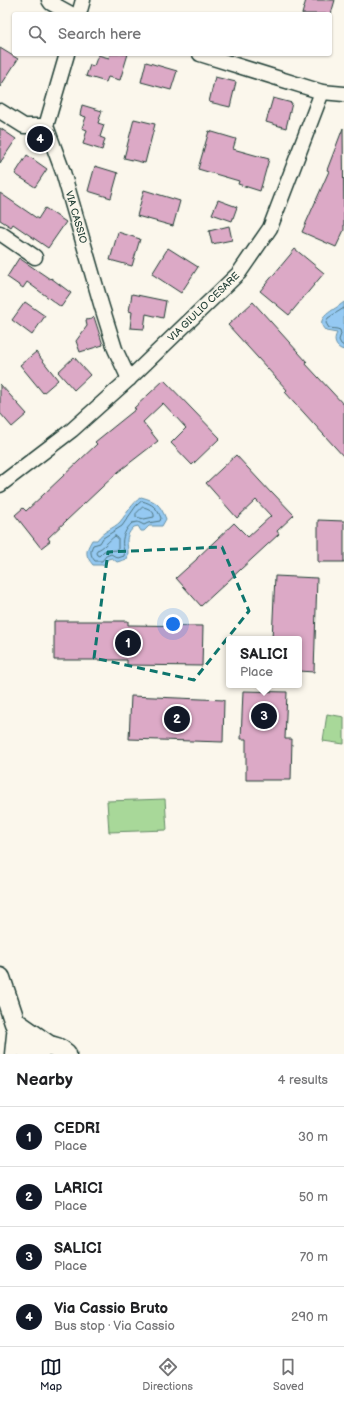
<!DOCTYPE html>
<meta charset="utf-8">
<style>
:root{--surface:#fff;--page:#f6f6f6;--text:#202124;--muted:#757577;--line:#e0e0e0;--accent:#111827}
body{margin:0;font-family:"Balsamiq Sans",sans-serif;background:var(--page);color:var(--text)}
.you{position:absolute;left:173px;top:624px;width:14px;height:14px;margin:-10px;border:3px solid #fff;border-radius:50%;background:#1a73e8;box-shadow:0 0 0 6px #1a73e833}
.badge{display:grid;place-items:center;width:26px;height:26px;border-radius:50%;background:var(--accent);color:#fff;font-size:13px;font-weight:700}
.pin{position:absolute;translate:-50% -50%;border:2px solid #fff;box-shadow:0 1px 4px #0006}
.popup{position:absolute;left:226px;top:636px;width:76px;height:52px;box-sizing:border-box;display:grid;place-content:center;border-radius:4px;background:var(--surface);filter:drop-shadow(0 1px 3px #0005);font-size:13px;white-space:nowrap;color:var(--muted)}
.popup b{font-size:15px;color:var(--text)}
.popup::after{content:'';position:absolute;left:50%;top:100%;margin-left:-8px;border:8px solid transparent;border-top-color:var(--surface)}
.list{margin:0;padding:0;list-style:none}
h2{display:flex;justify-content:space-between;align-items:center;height:52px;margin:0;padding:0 16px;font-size:17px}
h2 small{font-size:13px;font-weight:400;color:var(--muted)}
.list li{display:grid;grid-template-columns:26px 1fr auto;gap:12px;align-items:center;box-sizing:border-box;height:60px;padding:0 16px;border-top:1px solid var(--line)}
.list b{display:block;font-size:15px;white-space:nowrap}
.list p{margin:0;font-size:13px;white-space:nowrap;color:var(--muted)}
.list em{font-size:13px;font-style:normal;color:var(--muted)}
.icon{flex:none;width:22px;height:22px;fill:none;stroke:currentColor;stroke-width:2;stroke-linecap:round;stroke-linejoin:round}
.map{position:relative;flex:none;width:344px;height:1054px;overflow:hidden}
.search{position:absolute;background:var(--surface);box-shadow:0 1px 3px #0004;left:12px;right:12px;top:12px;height:44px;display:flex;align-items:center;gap:10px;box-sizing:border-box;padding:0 14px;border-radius:4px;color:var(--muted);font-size:15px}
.sheet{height:292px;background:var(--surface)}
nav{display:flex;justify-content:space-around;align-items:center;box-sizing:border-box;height:56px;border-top:1px solid var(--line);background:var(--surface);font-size:11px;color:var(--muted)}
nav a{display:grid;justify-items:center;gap:2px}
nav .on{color:var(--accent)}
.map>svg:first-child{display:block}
.green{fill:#a8d899;stroke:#648a66}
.water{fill:#95c9f2;stroke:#6691a6}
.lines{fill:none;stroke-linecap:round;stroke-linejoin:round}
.shore{stroke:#4e7580;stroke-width:1}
.building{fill:#dca9c6;stroke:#1f3d34}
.street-casing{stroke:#1f3d34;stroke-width:17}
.secondary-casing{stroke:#1f3d34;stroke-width:23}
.street{stroke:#fbf7ec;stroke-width:14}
.secondary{stroke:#fbf7ec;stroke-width:20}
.marked{fill:none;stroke:#0f766e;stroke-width:3;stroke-dasharray:8 5;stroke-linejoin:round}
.labels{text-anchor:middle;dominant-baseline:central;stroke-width:3.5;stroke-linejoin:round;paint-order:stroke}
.street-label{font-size:10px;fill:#1f3d34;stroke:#fbf7ec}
</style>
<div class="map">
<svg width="344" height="1054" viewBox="0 0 344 1054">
<rect width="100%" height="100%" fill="#fbf7ec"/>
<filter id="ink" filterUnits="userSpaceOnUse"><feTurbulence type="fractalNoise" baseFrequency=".025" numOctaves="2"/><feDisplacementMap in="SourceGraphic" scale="8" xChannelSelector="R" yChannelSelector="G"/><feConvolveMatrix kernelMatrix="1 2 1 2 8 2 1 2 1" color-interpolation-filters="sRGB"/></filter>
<g filter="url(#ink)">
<g class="green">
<path d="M327,714L344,717V744L323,741Z"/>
<path d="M165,799L167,830L109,832L107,801Z"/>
</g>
<g class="water">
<path d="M344,302V350C335,348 333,340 337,333L326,331C312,318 335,310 344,302Z"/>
<path d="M141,497C156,501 160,504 166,519L162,526H149L144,531H141L138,526L134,527C121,540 131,545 127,559L117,562L112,558L108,559L103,565H93C85,555 85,552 92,540H97C103,531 113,529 120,522C127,513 132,504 141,497Z"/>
</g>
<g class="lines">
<g class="shore">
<path d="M344,308L328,318L326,323L329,328L337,329L340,330L341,334L339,340L341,344L344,346"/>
<path d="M142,501C153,504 157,508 161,518L160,521L148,523L144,525L138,522L132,523C126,529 121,537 123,547C124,551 125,552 124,556L118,558L111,554L106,556L102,561H95C90,555 90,551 93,545L100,543L103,538L122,526L136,506Z"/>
<path d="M143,507C148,508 155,511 154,517L144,519L136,517V514Z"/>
<path d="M115,536L118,538V550L104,551L99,556L97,555L96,553L97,550C104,548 108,541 115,536Z"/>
</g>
</g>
<g class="building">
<path d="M306,0H335L331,14H302Z"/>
<path d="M0,48L18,59L0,87Z"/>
<path d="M110,54H128L120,80L108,77L106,82L86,76L90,65L94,66L98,55L109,58Z"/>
<path d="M146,62L177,71L171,90L141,82Z"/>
<path d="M215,77L236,82L230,107L209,102Z"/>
<path d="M273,98L292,103L286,128L266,122Z"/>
<path d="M82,105L102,111L98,123L104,125L100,137L105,139L102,150L83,144L87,130L82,128L86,117L80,115Z"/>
<path d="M134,119L155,124L145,163L124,158Z"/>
<path d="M0,128L16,139L0,163Z"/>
<path d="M343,128L344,230L336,247L302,232L329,171L327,170Z"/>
<path d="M209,131L236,139L233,149L269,159L260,191L238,184L239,181L198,169Z"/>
<path d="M27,155L47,169L35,187L15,174Z"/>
<path d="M95,166L118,173L111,198L88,191Z"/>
<path d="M144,190L180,201L173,226L137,216Z"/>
<path d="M0,193L38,219L45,208L66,222L48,248L13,224L11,227L0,220Z"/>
<path d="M218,200L237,207L232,221L212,214Z"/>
<path d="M229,226L232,240L212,244L209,231Z"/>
<path d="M118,232L140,239L132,266L110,260Z"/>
<path d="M168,248L198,267L181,293L152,274Z"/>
<path d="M295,249L324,273L289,315L260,291Z"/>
<path d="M19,258L50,279L51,278L71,293L61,307L27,282L23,288L7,277Z"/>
<path d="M132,294L166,301L163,318L146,314L144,329L130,328L132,312L129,311Z"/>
<path d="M25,302L45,316L32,335L12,320Z"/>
<path d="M253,302L307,362L305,363L344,405V457L285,392L287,390L228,325Z"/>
<path d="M94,317L103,345L80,352L76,341L87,326L86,320L92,319Z"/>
<path d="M36,352L58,380L43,393L20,365Z"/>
<path d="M74,357L90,375L74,390L58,372Z"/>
<path d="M164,380L220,438L192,465L171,443L186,428L163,403L143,422L158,441L118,472L48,538L50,541L41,548L15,515L23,508L26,511L97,444L95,442L136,409L134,408Z"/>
<path d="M0,384L27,414L12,427L0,413Z"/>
<path d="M236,455L271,493L272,492L294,515L277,531L279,534L201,606L176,578L197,559V558L234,523L248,537L271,516L256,500L237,518L206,483Z"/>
<path d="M318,520L344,521V562H318Z"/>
<path d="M275,576L317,578L314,672L299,671V639H272Z"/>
<path d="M54,621H128V625L203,626L202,666L127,665V660H54Z"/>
<path d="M243,691L287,692L285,739H292L291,780H246V739H241Z"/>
<path d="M131,696L224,700L223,742L129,739Z"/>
</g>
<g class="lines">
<g class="street-casing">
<g id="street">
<path d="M49,0L51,3L71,14"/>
<path d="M79,14L83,0"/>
<path id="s1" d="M67,54L46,126L63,172L101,304L115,349L129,379"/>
<path d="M200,54L322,92L344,94"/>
<path d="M0,111L24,126H46"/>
<path d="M0,233L35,257"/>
<path id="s2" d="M0,485L72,430L129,379L239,273L270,228L322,92"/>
<path d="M12,1054L15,1025"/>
</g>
</g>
<g class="secondary-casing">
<g id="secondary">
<path d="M0,978L15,1023L29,1054"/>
<path d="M16,1023L49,1046"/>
<path d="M37,1049C48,1044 57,1046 66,1054"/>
</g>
</g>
<use href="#street" class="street"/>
<use href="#secondary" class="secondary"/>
</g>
</g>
<path class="marked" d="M222,547L249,611L194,680L94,658L108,552Z"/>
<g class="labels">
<g class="street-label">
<text stroke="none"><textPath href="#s1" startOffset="171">VIA CASSIO</textPath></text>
<text stroke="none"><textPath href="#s2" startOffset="271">VIA GIULIO CESARE</textPath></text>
</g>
</g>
</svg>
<div class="you"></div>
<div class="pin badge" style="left:128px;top:643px">1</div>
<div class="pin badge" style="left:177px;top:719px">2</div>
<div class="pin badge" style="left:264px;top:716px">3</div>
<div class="popup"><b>SALICI</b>Place</div>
<div class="pin badge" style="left:40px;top:139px">4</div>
<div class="search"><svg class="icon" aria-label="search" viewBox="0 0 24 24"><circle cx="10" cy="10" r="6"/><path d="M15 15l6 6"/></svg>Search here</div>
</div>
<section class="sheet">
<h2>Nearby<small>4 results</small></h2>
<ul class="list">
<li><span class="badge">1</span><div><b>CEDRI</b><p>Place</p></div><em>30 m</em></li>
<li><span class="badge">2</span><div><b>LARICI</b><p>Place</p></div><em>50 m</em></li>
<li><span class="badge">3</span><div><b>SALICI</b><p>Place</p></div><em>70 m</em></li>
<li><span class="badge">4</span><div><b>Via Cassio Bruto</b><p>Bus stop · Via Cassio</p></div><em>290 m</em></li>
</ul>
</section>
<nav>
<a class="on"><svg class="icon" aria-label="map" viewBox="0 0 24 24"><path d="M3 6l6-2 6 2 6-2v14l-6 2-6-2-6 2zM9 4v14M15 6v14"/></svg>Map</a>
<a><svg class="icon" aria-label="directions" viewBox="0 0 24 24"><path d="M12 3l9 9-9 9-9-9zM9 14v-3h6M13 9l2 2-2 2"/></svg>Directions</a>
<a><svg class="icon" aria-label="saved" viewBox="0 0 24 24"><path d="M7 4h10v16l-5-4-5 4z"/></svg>Saved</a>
</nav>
